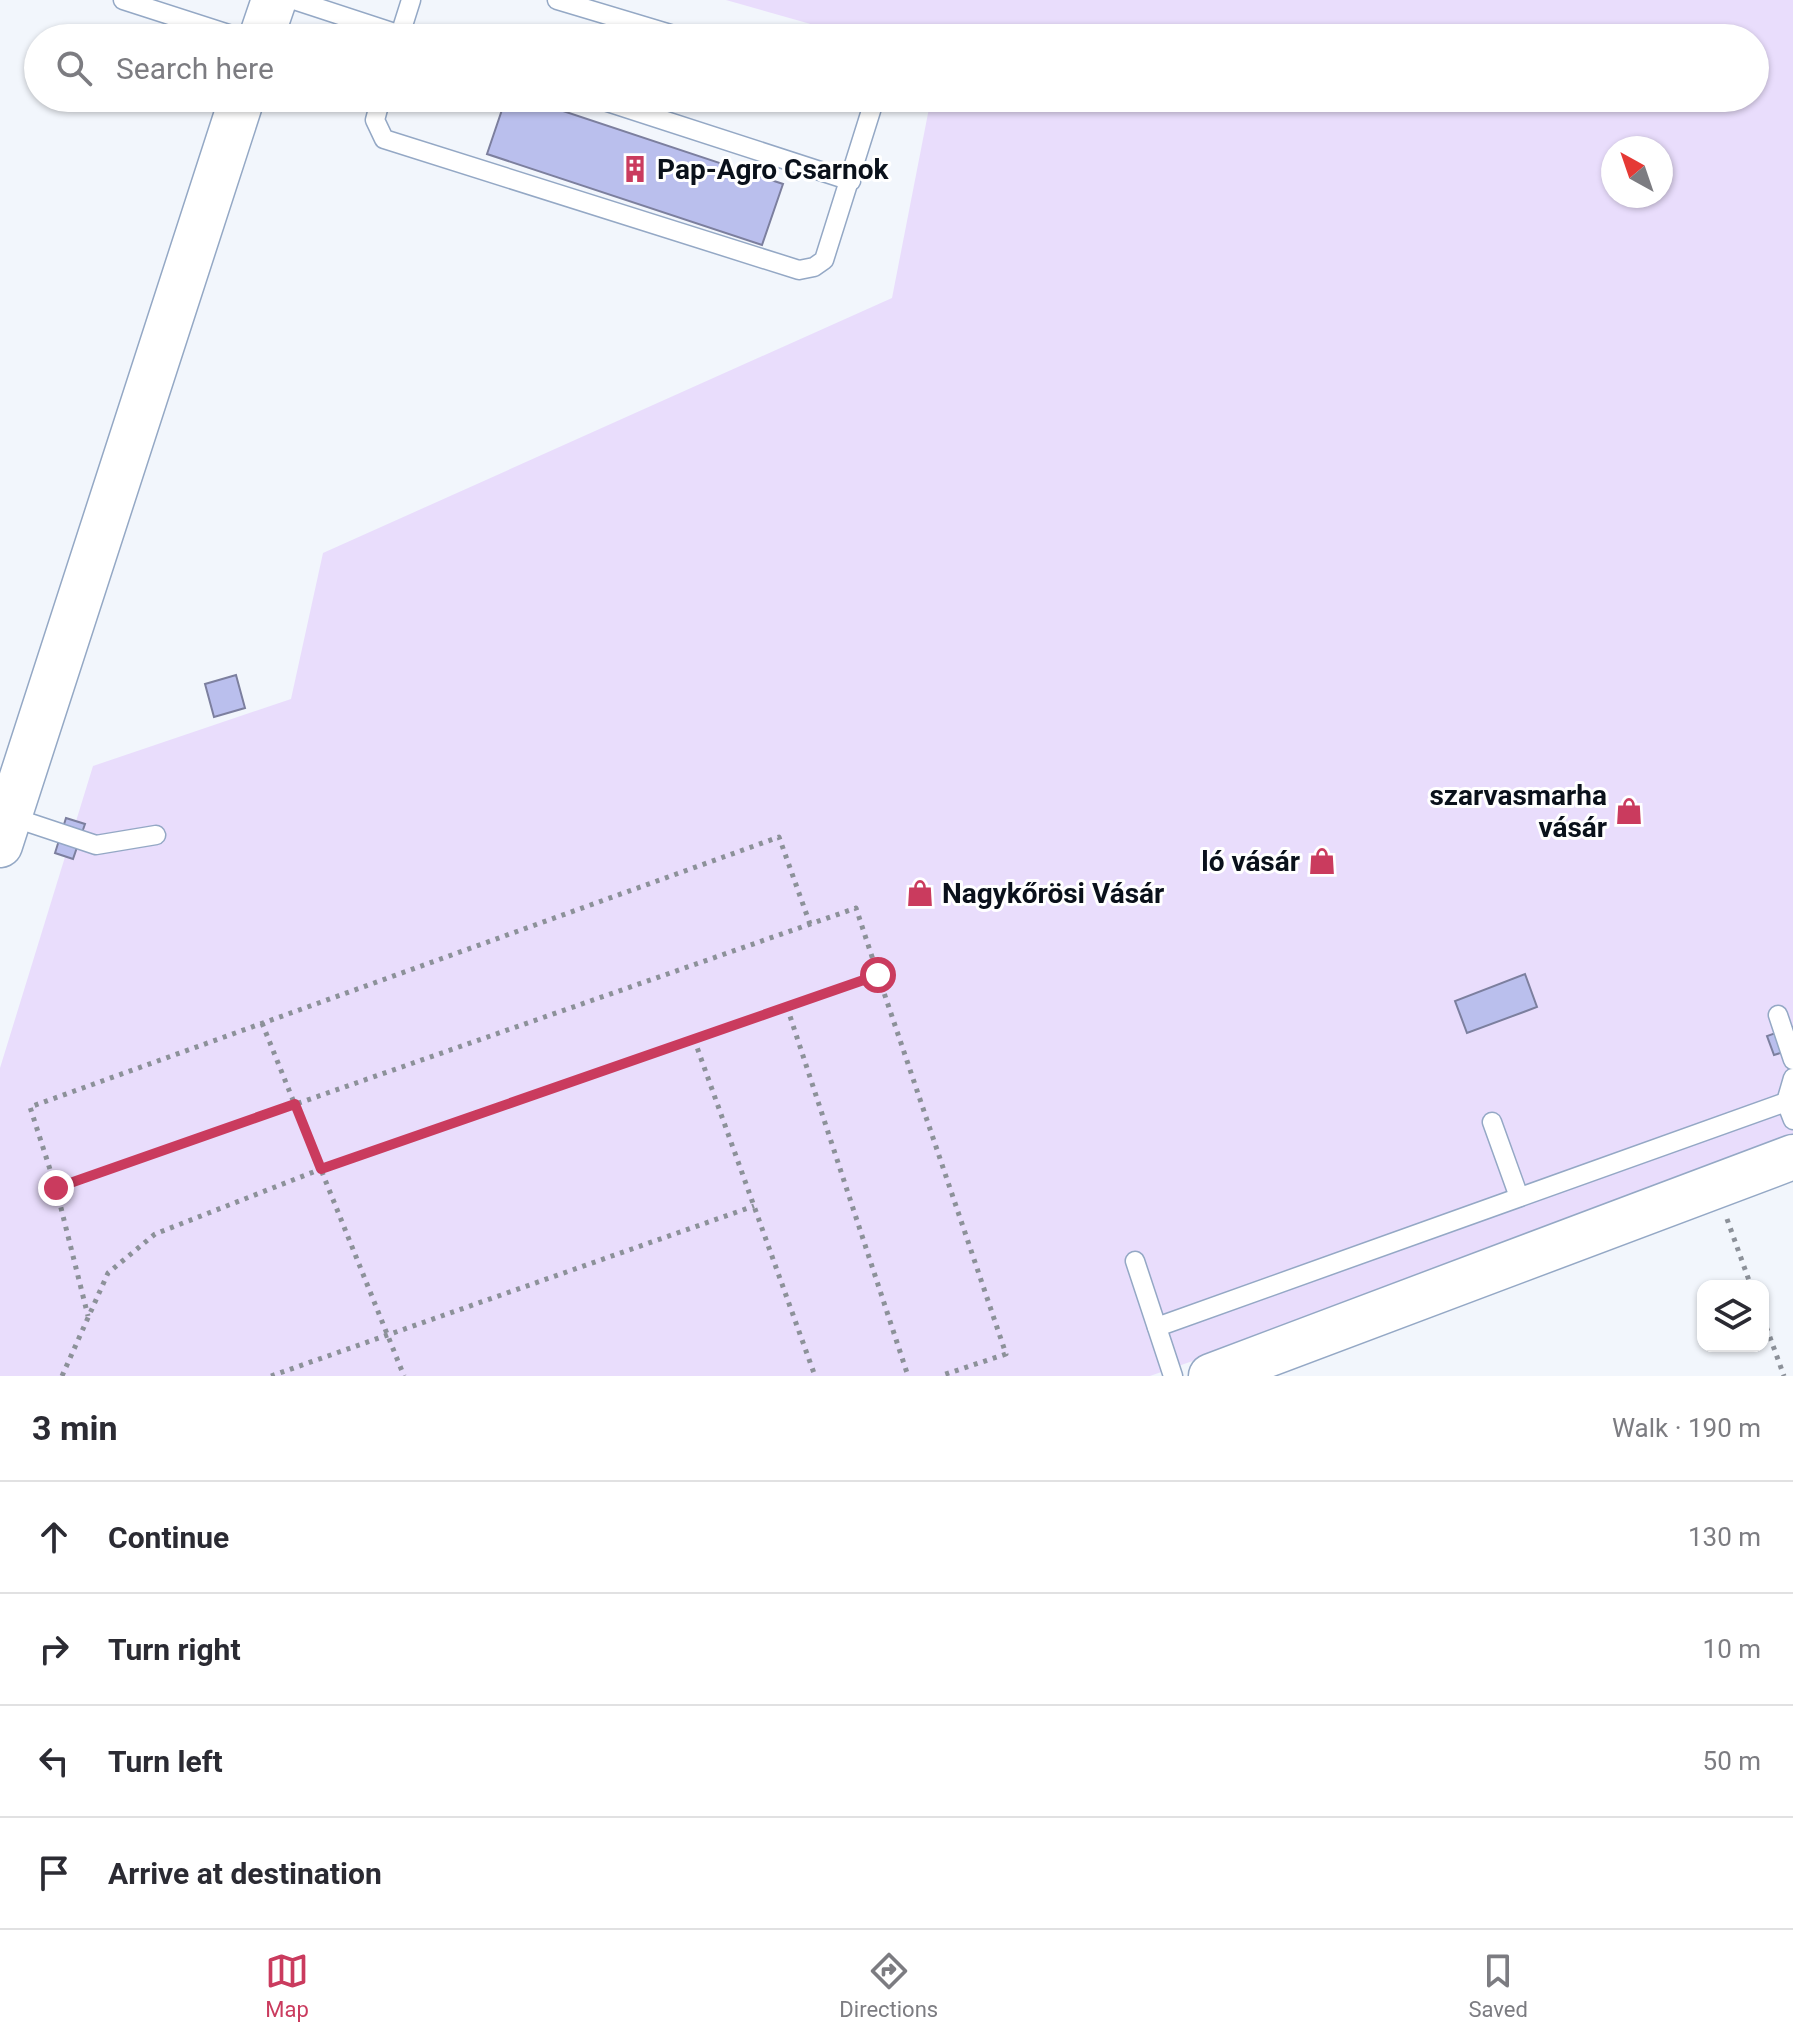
<!DOCTYPE html>
<meta charset="utf-8">
<style>
:root{--surface:#fff;--page:#f7f7f7;--text:#2b2b33;--muted:#7c7c81;--line:#e1e1e2;--accent:#ca3b5e}
body{margin:0;font-family:Roboto,sans-serif;background:var(--page);color:var(--text)}
.controls{position:absolute;right:24px;bottom:24px;display:grid;overflow:hidden;border-radius:16px;box-shadow:0 2px 6px #0004}
.controls button{width:72px;height:72px;display:grid;place-items:center;padding:0;border:0;border-bottom:2px solid var(--line);background:var(--surface);color:var(--text);font:40px sans-serif}
.compass{position:absolute;left:1601px;top:136px;width:72px;height:72px;border-radius:50%;background:var(--surface);box-shadow:0 2px 6px #0004;rotate:320deg}
.stop{position:absolute;width:24px;height:24px;margin:-18px;border:6px solid #ca3b5e;border-radius:50%;background:#fff}
.stop.end{background:#ca3b5e;border-color:#fff;box-shadow:0 2px 8px #0008}
.list{margin:0;padding:0;list-style:none}
h2{display:flex;justify-content:space-between;align-items:center;height:104px;margin:0;padding:0 32px;font-size:34px}
h2 small{font-size:26px;font-weight:400;color:var(--muted)}
.list li{display:grid;grid-template-columns:52px 1fr auto;gap:24px;align-items:center;box-sizing:border-box;height:112px;padding:0 32px;border-top:2px solid var(--line)}
.list b{display:block;font-size:30px;white-space:nowrap}
.list em{font-size:26px;font-style:normal;color:var(--muted)}
.icon{flex:none;width:44px;height:44px;fill:none;stroke:currentColor;stroke-width:2;stroke-linecap:round;stroke-linejoin:round}
.map{position:relative;flex:none;width:1793px;height:1376px;overflow:hidden}
.search{position:absolute;background:var(--surface);box-shadow:0 2px 6px #0004;left:24px;right:24px;top:24px;height:88px;display:flex;align-items:center;gap:20px;box-sizing:border-box;padding:0 28px;border-radius:44px;color:var(--muted);font-size:30px}
.sheet{height:552px;background:var(--surface)}
nav{display:flex;justify-content:space-around;align-items:center;box-sizing:border-box;height:112px;border-top:2px solid var(--line);background:var(--surface);font-size:22px;color:var(--muted)}
nav a{display:grid;justify-items:center;gap:4px}
nav .on{color:var(--accent)}
.map>svg:first-child{display:block}
.green{fill:#e9ddfc;fill-rule:evenodd}
.building{fill:#babfed;stroke:#7c7f9e;stroke-width:2}
.lines{fill:none;stroke-linecap:round;stroke-linejoin:round}
.lane-casing{stroke:#94a8c5;stroke-width:21}
.secondary-casing{stroke:#94a8c5;stroke-width:47}
.path{stroke:#8c9199;stroke-width:5;stroke-dasharray:4 6;stroke-linecap:butt}
.lane{stroke:#fff;stroke-width:18}
.secondary{stroke:#fff;stroke-width:44}
.route{stroke:#ca3b5e;stroke-width:10}
.labels{text-anchor:middle;dominant-baseline:central;stroke-width:6;stroke-linejoin:round;paint-order:stroke}
.poi-label{font-size:28px;font-weight:bold;fill:#0a111b;stroke:#fff;text-anchor:start}
</style>
<div class="map">
<svg width="1793" height="1376" viewBox="0 0 1793 1376">
<rect width="100%" height="100%" fill="#f2f6fc"/>
<path class="green" d="M726,0H1793V1150L1150,1376H0V1068L93,766L291,699L323,553L892,298L931,98H1755V38H860ZM1613,148H1661V196H1613Z"/>
<g class="building">
<path d="M506,98H524L783,184L762,245L487,154Z"/>
<path d="M236,675L245,708L214,717L205,684Z"/>
<path d="M66,818L85,824L73,859L55,853Z"/>
<path d="M1525,974L1537,1007L1467,1033L1455,1001Z"/>
<path d="M1793,1027V1049L1774,1055L1767,1036Z"/>
</g>
<g class="lines">
<g class="lane-casing">
<g id="lane">
<path d="M123,0L241,38"/>
<path d="M294,0L410,38"/>
<path d="M557,0L684,38"/>
<path d="M399,38L411,0"/>
<path d="M381,98L375,120L384,139L799,270L814,267L824,260L875,98"/>
<path d="M595,98L851,181"/>
<path d="M9,816L96,845L156,835"/>
<path d="M1778,1015L1793,1060"/>
<path d="M1793,1078L1786,1102L1793,1120"/>
<path d="M1492,1122L1519,1197"/>
<path d="M1135,1261L1173,1376"/>
<path d="M1157,1327L1786,1102"/>
</g>
</g>
<g class="secondary-casing">
<g id="secondary">
<path d="M261,38L274,0"/>
<path d="M0,845L242,98"/>
<path d="M1211,1376L1793,1157"/>
</g>
</g>
<g class="path">
<path d="M878,975L1006,1354L940,1376"/>
<path d="M787,1007L908,1376"/>
<path d="M262,1023L404,1376"/>
<path d="M694,1039L815,1376"/>
<path d="M56,1188L30,1107L779,837L810,924"/>
<path d="M1727,1219L1751,1286"/>
<path d="M1763,1318L1784,1376"/>
<path d="M62,1376L108,1273L155,1234L321,1169L878,975L856,908L56,1188L88,1316"/>
<path d="M271,1376L754,1206"/>
</g>
<use href="#lane" class="lane"/>
<use href="#secondary" class="secondary"/>
</g>
<g class="lines">
<path class="route" d="M56,1188L295,1104L321,1169L878,975"/>
</g>
<defs>
<g id="building-bare" transform="scale(2.16)"><path d="M-4-6H4V6H1V3H-1V6H-4ZM-2.5-4.3h1.7v1.8h-1.7ZM.8-4.3h1.7v1.8H.8ZM-2.5-1h1.7V.8h-1.7ZM.8-1h1.7V.8H.8Z" fill="#ca3b5e" stroke="#fff" stroke-width="2.5" paint-order="stroke"/></g>
<g id="shop-bare" transform="scale(2.16)"><path d="M-5-2.5h2.3a2.7 3.5 0 0 1 5.4 0H5L5.5 6h-11ZM-1.5-2.5h3a1.5 2.3 0 0 0-3 0Z" fill="#ca3b5e" stroke="#fff" stroke-width="2.5" paint-order="stroke"/></g>
</defs>
<g fill-rule="evenodd">
<use href="#building-bare" x="635" y="169"/>
<use href="#shop-bare" x="1629" y="811"/>
<use href="#shop-bare" x="1322" y="861"/>
<use href="#shop-bare" x="920" y="893"/>
</g>
<g class="labels">
<g class="poi-label">
<text x="657" y="169">Pap-Agro Csarnok</text>
<text x="1607" y="795" text-anchor="end">szarvasmarha<tspan x="1607" dy="32">vásár</tspan></text>
<text x="1300" y="861" text-anchor="end">ló vásár</text>
<text x="942" y="893">Nagykőrösi Vásár</text>
</g>
</g>
</svg>
<div class="controls">
<button><svg class="icon" aria-label="layers" viewBox="0 0 24 24"><path d="M12 4l9 5-9 5-9-5zM3 14l9 5 9-5"/></svg></button>
</div>
<svg class="compass" viewBox="-18 -18 36 36"><path d="M0-13l5 13h-10z" fill="#e53935"/><path d="M0 13l5-13h-10z" fill="#7c7c81"/></svg>
<div class="stop" style="left:878px;top:975px"></div>
<div class="stop end" style="left:56px;top:1188px"></div>
<div class="search"><svg class="icon" aria-label="search" viewBox="0 0 24 24"><circle cx="10" cy="10" r="6"/><path d="M15 15l6 6"/></svg>Search here</div>
</div>
<section class="sheet">
<h2>3 min<small>Walk · 190 m</small></h2>
<ul class="list">
<li><svg class="icon" aria-label="ahead" viewBox="0 0 24 24"><path d="M12 20V5M6 11l6-6 6 6"/></svg><div><b>Continue</b></div><em>130 m</em></li>
<li><svg class="icon" aria-label="right" viewBox="0 0 24 24"><path d="M7 20v-9h11M14 6l5 5-5 5"/></svg><div><b>Turn right</b></div><em>10 m</em></li>
<li><svg class="icon" aria-label="left" viewBox="0 0 24 24"><path d="M17 20v-9H6M10 6l-5 5 5 5"/></svg><div><b>Turn left</b></div><em>50 m</em></li>
<li><svg class="icon" aria-label="arrive" viewBox="0 0 24 24"><path d="M6 21V4h12l-3 4 3 4H6"/></svg><div><b>Arrive at destination</b></div></li>
</ul>
</section>
<nav>
<a class="on"><svg class="icon" aria-label="map" viewBox="0 0 24 24"><path d="M3 6l6-2 6 2 6-2v14l-6 2-6-2-6 2zM9 4v14M15 6v14"/></svg>Map</a>
<a><svg class="icon" aria-label="directions" viewBox="0 0 24 24"><path d="M12 3l9 9-9 9-9-9zM9 14v-3h6M13 9l2 2-2 2"/></svg>Directions</a>
<a><svg class="icon" aria-label="saved" viewBox="0 0 24 24"><path d="M7 4h10v16l-5-4-5 4z"/></svg>Saved</a>
</nav>
